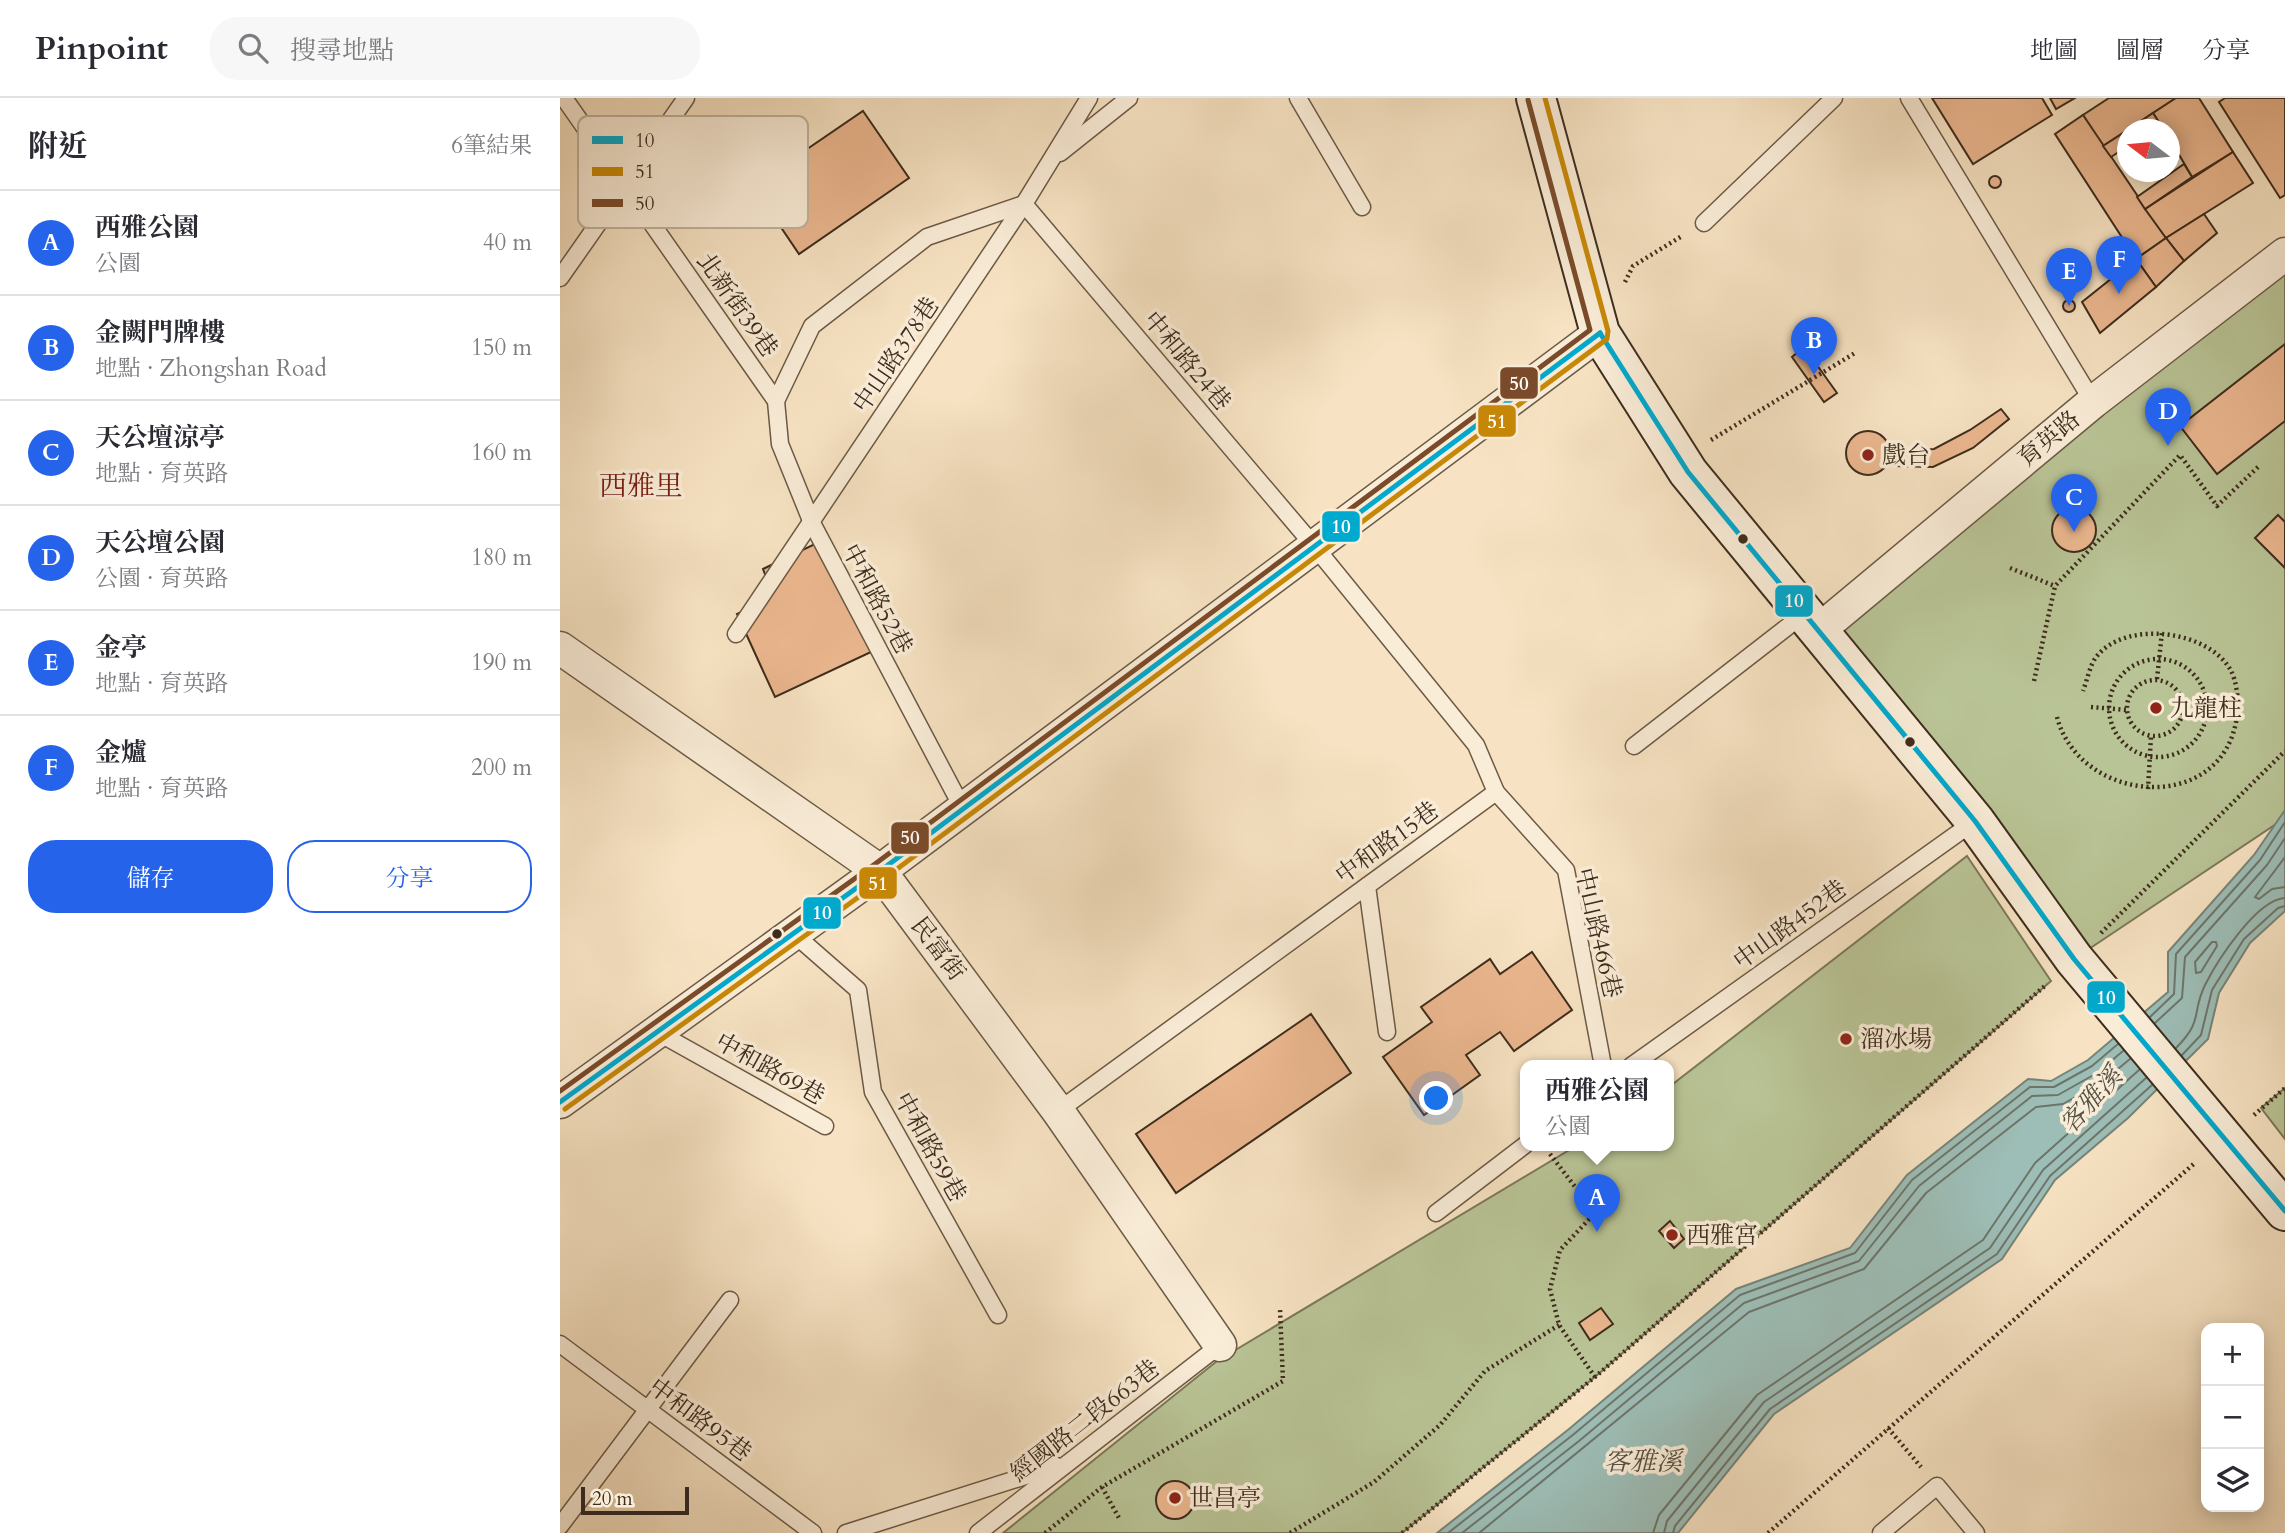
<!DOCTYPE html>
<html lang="zh-TW">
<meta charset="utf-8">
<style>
:root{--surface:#fff;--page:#f7f7f7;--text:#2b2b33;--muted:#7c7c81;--line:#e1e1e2;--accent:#2563eb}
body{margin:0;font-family:Cardo,"Noto Serif TC",serif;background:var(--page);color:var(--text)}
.controls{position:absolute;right:21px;bottom:21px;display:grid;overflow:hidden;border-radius:14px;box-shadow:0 4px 18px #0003}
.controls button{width:63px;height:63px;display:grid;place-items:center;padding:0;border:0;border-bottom:2px solid var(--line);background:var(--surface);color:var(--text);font:35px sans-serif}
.compass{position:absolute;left:1557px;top:21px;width:63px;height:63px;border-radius:50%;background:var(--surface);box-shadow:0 4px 18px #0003;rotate:286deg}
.scale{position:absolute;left:21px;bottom:18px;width:108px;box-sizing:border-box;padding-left:7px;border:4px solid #3d2c1d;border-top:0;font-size:19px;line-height:24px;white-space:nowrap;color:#3d2c1d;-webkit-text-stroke:5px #faedd8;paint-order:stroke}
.you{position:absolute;left:877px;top:1001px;width:24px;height:24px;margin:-18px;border:5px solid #fff;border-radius:50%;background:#1a73e8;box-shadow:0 0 0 10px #1a73e833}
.badge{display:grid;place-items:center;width:46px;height:46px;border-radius:50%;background:var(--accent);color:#fff;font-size:23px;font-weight:700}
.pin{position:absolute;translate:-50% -58px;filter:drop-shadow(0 2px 4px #0008)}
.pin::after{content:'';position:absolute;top:37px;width:24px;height:21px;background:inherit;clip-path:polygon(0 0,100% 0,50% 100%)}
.popup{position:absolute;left:960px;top:962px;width:154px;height:91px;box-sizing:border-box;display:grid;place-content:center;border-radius:14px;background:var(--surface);filter:drop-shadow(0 2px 5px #0005);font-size:23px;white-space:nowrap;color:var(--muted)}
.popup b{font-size:26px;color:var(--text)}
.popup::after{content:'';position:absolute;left:50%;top:100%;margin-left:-14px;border:14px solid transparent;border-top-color:var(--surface)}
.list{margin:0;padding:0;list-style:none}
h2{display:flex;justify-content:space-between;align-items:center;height:91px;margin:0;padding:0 28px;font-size:30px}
h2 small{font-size:23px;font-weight:400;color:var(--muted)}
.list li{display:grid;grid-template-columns:46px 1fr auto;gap:21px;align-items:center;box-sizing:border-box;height:105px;padding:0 28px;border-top:2px solid var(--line)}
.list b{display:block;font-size:26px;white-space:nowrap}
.list p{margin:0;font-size:23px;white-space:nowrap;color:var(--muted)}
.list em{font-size:23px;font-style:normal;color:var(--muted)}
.actions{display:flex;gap:14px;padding:21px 28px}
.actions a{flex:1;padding:16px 0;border:2px solid var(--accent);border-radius:28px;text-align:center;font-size:24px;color:var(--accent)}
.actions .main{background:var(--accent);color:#fff}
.icon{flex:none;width:38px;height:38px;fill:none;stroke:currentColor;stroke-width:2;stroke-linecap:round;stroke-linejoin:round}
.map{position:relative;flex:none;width:1725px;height:1435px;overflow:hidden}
header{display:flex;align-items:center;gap:42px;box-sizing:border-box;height:98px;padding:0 35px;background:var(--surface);border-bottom:2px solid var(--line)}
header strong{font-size:33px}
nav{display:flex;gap:38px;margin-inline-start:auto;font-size:24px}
.search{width:490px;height:63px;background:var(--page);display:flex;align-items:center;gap:18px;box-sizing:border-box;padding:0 24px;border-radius:28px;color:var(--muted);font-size:26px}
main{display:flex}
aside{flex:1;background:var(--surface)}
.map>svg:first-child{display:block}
.green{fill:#b9c496;stroke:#7b785a;stroke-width:2}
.water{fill:#9dbeb7;stroke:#778479;stroke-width:2}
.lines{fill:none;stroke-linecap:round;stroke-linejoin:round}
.shore{stroke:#6d756a;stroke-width:2}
.building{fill:#ebb78f;stroke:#3d2c1d;stroke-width:2}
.lane-casing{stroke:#6c5a46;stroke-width:19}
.street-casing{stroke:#6c5a46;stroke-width:35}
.secondary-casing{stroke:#3d2c1d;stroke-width:42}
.path{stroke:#3d2c1d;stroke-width:4.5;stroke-dasharray:2 3.5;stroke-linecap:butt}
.lane{stroke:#faedd8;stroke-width:16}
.street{stroke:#faedd8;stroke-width:32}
.secondary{stroke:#faedd8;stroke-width:38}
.bus-1-casing{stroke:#faedd8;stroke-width:10}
.bus-2-casing{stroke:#faedd8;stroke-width:10}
.bus-3-casing{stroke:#faedd8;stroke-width:10}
.bus-1{stroke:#00a9ce;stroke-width:5}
.bus-2{stroke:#c88807;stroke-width:5}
.bus-3{stroke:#7a4b2a;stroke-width:5}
.poi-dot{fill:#8f2418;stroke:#faedd8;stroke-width:2.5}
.bus-dot{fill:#3d2c1d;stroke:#faedd8;stroke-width:2.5}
.labels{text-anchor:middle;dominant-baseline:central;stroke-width:7;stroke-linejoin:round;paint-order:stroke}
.street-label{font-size:24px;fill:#3d2c1d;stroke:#faedd8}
.poi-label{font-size:24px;fill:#3d2c1d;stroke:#faedd8;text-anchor:start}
.water-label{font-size:26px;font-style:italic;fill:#555044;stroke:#faedd8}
.quarter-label{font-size:28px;fill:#7a1f14;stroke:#faedd8}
.key{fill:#faedd8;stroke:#c1b3a0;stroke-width:2}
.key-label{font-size:19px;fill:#3d2c1d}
.line-badge{stroke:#faedd8;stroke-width:2.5}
.badge-label{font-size:19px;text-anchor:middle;font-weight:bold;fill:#fff}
</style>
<header>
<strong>Pinpoint</strong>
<div class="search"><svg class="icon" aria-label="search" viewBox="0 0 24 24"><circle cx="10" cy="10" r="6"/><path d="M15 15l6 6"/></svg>搜尋地點</div>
<nav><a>地圖</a><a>圖層</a><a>分享</a></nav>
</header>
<main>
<aside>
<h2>附近<small>6筆結果</small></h2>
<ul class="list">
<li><span class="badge">A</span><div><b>西雅公園</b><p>公園</p></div><em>40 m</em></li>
<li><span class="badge">B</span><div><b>金闕門牌樓</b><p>地點 · Zhongshan Road</p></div><em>150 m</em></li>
<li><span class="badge">C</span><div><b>天公壇涼亭</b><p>地點 · 育英路</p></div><em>160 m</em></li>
<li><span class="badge">D</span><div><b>天公壇公園</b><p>公園 · 育英路</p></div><em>180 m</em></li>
<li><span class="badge">E</span><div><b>金亭</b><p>地點 · 育英路</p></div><em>190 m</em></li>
<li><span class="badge">F</span><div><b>金爐</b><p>地點 · 育英路</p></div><em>200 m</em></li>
</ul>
<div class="actions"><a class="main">儲存</a><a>分享</a></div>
</aside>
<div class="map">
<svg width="1725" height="1435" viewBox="0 0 1725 1435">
<rect width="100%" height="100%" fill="#f7e3c3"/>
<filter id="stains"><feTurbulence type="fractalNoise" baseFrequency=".00286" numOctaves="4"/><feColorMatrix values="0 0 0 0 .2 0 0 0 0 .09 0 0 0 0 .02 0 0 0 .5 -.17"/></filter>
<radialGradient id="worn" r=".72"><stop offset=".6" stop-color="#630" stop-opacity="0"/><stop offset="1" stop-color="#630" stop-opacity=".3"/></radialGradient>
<g class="green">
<path d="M1725,163V720L1514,861L1258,533Z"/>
<path d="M1407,758L1491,883L1035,1279L842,1435H443L657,1263L1016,1048H1109V989Z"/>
<path d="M1725,990V1041L1701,1010Z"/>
</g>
<path class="water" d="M1725,712V813L1690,845L1659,895L1648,941L1568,1020L1495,1082L1442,1161L1214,1316L1118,1435H877L1009,1331L1176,1191L1290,1150L1347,1077L1468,981L1491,983L1528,962L1608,894V854L1694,757Z"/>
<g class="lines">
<g class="shore">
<path d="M1725,759L1695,799L1699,801L1712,791L1725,789"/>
<path d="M1652,844H1656L1657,848L1641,874L1636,875L1635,864Z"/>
<path d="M1590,919L1614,896L1616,856L1700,762L1725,724"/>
<path d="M1595,925L1622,900L1625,859L1707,767L1725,740"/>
<path d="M1616,950C1644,922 1631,916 1645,887C1657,863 1697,801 1725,800"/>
<path d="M1622,957L1641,937L1652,892L1684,841L1718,810L1725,808"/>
<path d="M888,1435L1014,1336L1180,1197L1295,1155L1352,1082L1470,989H1494L1532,968L1558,946"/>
<path d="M902,1435L1019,1343L1184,1205L1299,1163L1359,1088L1472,998L1498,997L1537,975L1563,953"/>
<path d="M919,1435L1189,1214L1304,1171L1366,1095L1476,1009L1503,1006L1542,984L1570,961"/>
<path d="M1093,1435L1099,1417L1197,1297L1423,1142L1475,1065L1579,972"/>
<path d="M1104,1435L1107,1423L1204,1304L1430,1150L1483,1072L1586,980"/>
<path d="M1113,1435L1115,1428L1210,1311L1437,1156L1490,1078L1592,987"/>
</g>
</g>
<g class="building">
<path d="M1372,0H1482L1492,17L1413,66Z"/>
<path d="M1490,0H1515L1496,11Z"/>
<path d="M1549,0H1616L1543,48L1523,17Z"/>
<path d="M1616,0H1639L1673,54L1632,79L1610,41V32H1604L1593,15Z"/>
<path d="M1665,0H1725V97L1720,100L1659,4Z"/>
<path d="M303,13L349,80L239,156L193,88Z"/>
<path d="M1593,15L1600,26L1592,32H1568Z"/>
<path d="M1523,17L1606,140L1576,161L1495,36Z"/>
<path d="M1568,32V48L1551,59L1543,48Z"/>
<path d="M1673,54L1693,85L1606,140L1585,111Z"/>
<path d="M1624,66L1632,79L1585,111L1577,99Z"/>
<circle cx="1435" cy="84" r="6"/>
<path d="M1644,116L1657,135L1624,163L1606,140Z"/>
<path d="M1606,140L1624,163L1596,189L1576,161Z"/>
<path d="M1576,161L1596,189L1540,235L1522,204Z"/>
<circle cx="1509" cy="208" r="6"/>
<path d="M1725,246V323L1657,376L1620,328Z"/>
<path d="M1244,249L1277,295L1264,304L1232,259Z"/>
<path d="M1441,311L1449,321L1413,350L1373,369L1335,368V353L1374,351L1410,332Z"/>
<circle cx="1308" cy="355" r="22"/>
<circle cx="1514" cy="432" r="22"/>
<path d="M1718,417L1725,424V470L1695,440Z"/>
<path d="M259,444L311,554L215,599L177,516L203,504L210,489L203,471Z"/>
<path d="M972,854L1012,912L954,953L940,934L906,957L920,977L864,1017L823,959L872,924L861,909L930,861L940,876Z"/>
<path d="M751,916L791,975L616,1095L576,1036Z"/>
<path d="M1110,1123L1124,1141L1114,1150L1099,1133Z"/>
<path d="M1041,1210L1053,1226L1030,1242L1019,1225Z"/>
<circle cx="615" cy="1402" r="19"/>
</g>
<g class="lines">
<g class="lane-casing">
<g id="lane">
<path d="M4,0L216,303L220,346L252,425L403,711"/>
<path d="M738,0L802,109"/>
<path d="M1349,0L1533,304"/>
<path d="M500,55L569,0"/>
<path d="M1144,125L1274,0"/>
<path d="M0,180L126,0"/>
<path d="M216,303L252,228L367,139L464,106L755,449L916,647L936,694L1006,772L1043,968"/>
<path d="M176,536L464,106L529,0"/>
<path d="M1074,648L1244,516"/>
<path d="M807,788L827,934"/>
<path d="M234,836L298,892L313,994L438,1217"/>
<path d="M97,934L265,1028"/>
<path d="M1071,968L1415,723"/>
<path d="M498,1013L936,694"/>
<path d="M876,1115L965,1047"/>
<path d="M0,1246L253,1435"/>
<path d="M0,1428L170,1202"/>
<path d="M286,1435L497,1368"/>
<path d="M418,1435L660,1247"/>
<path d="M1321,1435L1377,1388L1416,1435"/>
</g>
</g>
<g class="street-casing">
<g id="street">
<path d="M1258,533L1533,304L1725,156"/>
<path d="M0,550L320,773L498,1013L660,1247"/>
<path d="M0,1004L320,773L1040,235"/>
</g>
</g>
<g class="secondary-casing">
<path id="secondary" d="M976,0L1040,235L1128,374L1415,723L1514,861L1725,1113"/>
</g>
<g class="path">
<path d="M1065,184L1073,168L1122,138"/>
<path d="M1151,342L1295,255"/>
<path d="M1450,470L1495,488"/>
<circle cx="1598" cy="610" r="49"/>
<path d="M1597,581L1602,534"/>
<circle cx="1595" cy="610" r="28"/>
<path d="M1474,583L1495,488L1620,357L1657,408L1698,369"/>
<path d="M1531,609L1567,612"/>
<path d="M1623,613L1677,618"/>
<path d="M1497,619C1520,707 1664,718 1677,618C1679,604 1677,583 1670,571C1647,532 1566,522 1537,558C1530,566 1527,583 1523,593"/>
<path d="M1588,691L1591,638"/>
<path d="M1541,835L1725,653"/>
<path d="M1694,1017L1725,990"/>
<path d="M990,1056L1035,1115L1000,1152L990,1191L999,1227L1035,1279"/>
<path d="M1328,1330L1361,1369"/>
<path d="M542,1389L559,1420"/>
<path d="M485,1435L542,1389L723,1283L720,1211"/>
<path d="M730,1435L814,1384L880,1327L925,1273L999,1227"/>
<path d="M842,1435L1035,1279L1487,886"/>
<path d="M1208,1435L1636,1064"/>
</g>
<use href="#lane" class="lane"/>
<use href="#street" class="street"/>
<use href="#secondary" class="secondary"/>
<g class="bus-1-casing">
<g id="bus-1">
<path d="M1040,235L1128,374L1415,723L1514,861L1725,1113"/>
<path d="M0,1004L320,773L1040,235"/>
</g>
</g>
<g class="bus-2-casing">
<path id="bus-2" d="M5,1011L325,780L1047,241L1048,233L985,0"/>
</g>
<g class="bus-3-casing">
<path id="bus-3" d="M0,993L315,766L1030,232L968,2"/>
</g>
<use href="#bus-1" class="bus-1"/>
<use href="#bus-2" class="bus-2"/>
<use href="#bus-3" class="bus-3"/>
</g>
<g class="poi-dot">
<circle cx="1308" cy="357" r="7"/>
<circle cx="1596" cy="610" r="7"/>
<circle cx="1286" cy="941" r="7"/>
<circle cx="1112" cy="1137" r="7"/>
<circle cx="615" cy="1400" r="7"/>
</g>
<g class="bus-dot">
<circle cx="1183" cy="441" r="6"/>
<circle cx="1350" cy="644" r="6"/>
<circle cx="217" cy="836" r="6"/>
</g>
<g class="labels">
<g class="street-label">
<text transform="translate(177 207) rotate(55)">北新街39巷</text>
<text transform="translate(336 257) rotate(-56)">中山路378巷</text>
<text transform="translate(627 263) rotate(50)">中和路24巷</text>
<text transform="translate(1489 341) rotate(-40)">育英路</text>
<text transform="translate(317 501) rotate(62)">中和路52巷</text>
<text transform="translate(827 745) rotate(-36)">中和路15巷</text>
<text transform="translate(1230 827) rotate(-36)">中山路452巷</text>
<text transform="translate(1038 835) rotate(77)">中山路466巷</text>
<text transform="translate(378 851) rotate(53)">民富街</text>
<text transform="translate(210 971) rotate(29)">中和路69巷</text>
<text transform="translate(370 1049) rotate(61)">中和路59巷</text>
<text transform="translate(140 1322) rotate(37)">中和路95巷</text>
<text transform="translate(525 1323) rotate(-38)">經國路二段663巷</text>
</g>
<g class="poi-label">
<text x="1322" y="357">戲台</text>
<text x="1610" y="610">九龍柱</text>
<text x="1300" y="941">溜冰場</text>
<text x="1126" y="1137">西雅宮</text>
<text x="629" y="1400">世昌亭</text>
</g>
<g class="water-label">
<text transform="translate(1531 1002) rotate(-48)">客雅溪</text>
<text x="1083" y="1363">客雅溪</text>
</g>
<g class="quarter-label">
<text x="81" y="388">西雅里</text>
</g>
</g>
<rect x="18" y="18" width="230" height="112" rx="10" class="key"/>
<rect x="32" y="38" width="31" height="8" fill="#00a9ce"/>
<rect x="32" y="69" width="31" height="9" fill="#c88807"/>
<rect x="32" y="101" width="31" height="8" fill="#7a4b2a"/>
<g class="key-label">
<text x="75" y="49">10</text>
<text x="75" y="80">51</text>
<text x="75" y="112">50</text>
</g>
<g class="line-badge">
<rect x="939" y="268" width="40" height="34" rx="7" fill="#7a4b2a"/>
<rect x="917" y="306" width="40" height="34" rx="7" fill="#c88807"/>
<rect x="761" y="412" width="40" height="33" rx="7" fill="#00a9ce"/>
<rect x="1214" y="486" width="40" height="34" rx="7" fill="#00a9ce"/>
<rect x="330" y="723" width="40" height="34" rx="7" fill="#7a4b2a"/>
<rect x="298" y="768" width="40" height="34" rx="7" fill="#c88807"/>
<rect x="242" y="798" width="40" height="34" rx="7" fill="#00a9ce"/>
<rect x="1526" y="882" width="40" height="34" rx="7" fill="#00a9ce"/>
</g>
<g class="badge-label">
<text x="959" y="292">50</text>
<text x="937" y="330">51</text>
<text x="781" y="435">10</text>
<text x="1234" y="509">10</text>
<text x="350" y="746">50</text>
<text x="318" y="792">51</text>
<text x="262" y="821">10</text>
<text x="1546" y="906">10</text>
</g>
<rect width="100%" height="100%" filter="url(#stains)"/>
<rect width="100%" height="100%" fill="url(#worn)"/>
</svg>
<div class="controls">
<button>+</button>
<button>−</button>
<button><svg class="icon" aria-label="layers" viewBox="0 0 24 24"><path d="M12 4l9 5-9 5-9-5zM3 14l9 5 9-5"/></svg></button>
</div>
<svg class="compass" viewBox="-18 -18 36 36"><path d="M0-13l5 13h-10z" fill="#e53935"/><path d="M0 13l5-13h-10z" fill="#7c7c81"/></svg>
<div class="scale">20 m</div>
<div class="you"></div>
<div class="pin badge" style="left:1037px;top:1134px">A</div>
<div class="popup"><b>西雅公園</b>公園</div>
<div class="pin badge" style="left:1254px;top:277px">B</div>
<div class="pin badge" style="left:1514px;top:434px">C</div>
<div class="pin badge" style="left:1608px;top:348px">D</div>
<div class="pin badge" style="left:1509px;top:208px">E</div>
<div class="pin badge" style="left:1559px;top:196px">F</div>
</div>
</main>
